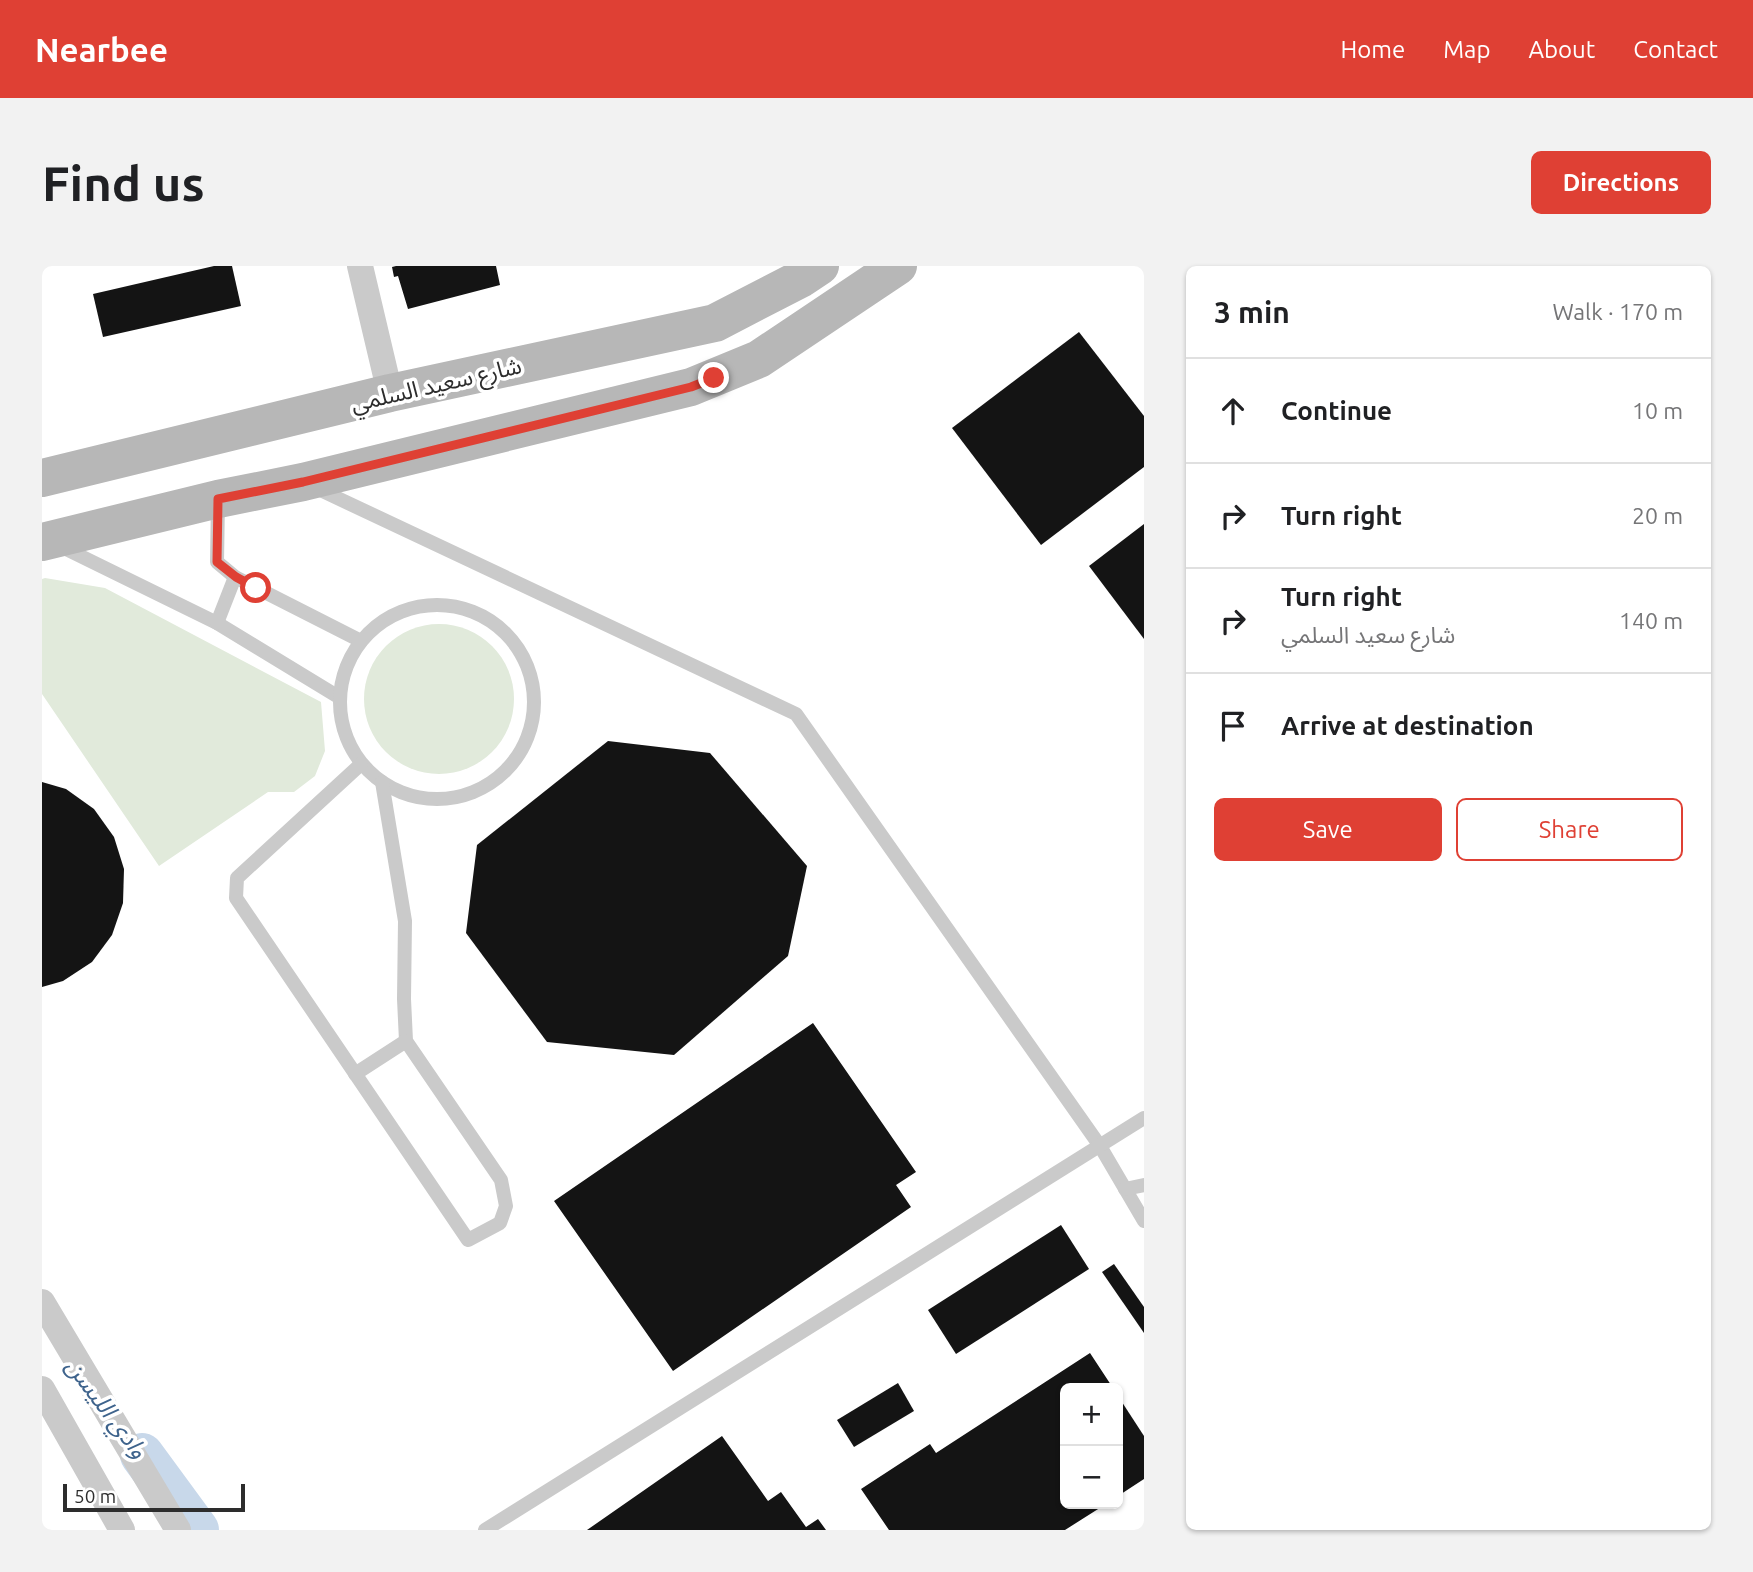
<!DOCTYPE html>
<meta charset="utf-8">
<style>
:root{--surface:#fff;--page:#f2f2f2;--text:#202124;--muted:#757577;--line:#e0e0e0;--accent:#df4034}
body{margin:0;font-family:Ubuntu,"Noto Sans Arabic",sans-serif;background:var(--page);color:var(--text)}
.controls{position:absolute;right:21px;bottom:21px;display:grid;overflow:hidden;border-radius:10px;box-shadow:0 2px 5px #0004}
.controls button{width:63px;height:63px;display:grid;place-items:center;padding:0;border:0;border-bottom:2px solid var(--line);background:var(--surface);color:var(--text);font:35px sans-serif}
.scale{position:absolute;left:21px;bottom:18px;width:182px;box-sizing:border-box;padding-left:7px;border:4px solid #2d2d2d;border-top:0;font-size:19px;line-height:24px;white-space:nowrap;color:#2d2d2d;-webkit-text-stroke:5px #fff;paint-order:stroke}
.stop{position:absolute;width:21px;height:21px;margin:-16px;border:5px solid #df4034;border-radius:50%;background:#fff}
.stop.end{background:#df4034;border-color:#fff;box-shadow:0 2px 7px #0008}
.list{margin:0;padding:0;list-style:none}
h2{display:flex;justify-content:space-between;align-items:center;height:91px;margin:0;padding:0 28px;font-size:30px}
h2 small{font-size:23px;font-weight:400;color:var(--muted)}
.list li{display:grid;grid-template-columns:46px 1fr auto;gap:21px;align-items:center;box-sizing:border-box;height:105px;padding:0 28px;border-top:2px solid var(--line)}
.list b{display:block;font-size:26px;white-space:nowrap}
.list p{margin:0;font-size:23px;white-space:nowrap;color:var(--muted)}
.list em{font-size:23px;font-style:normal;color:var(--muted)}
.actions{display:flex;gap:14px;padding:21px 28px}
.actions a{flex:1;padding:16px 0;border:2px solid var(--accent);border-radius:10px;text-align:center;font-size:24px;color:var(--accent)}
.actions .main{background:var(--accent);color:#fff}
.icon{flex:none;width:38px;height:38px;fill:none;stroke:currentColor;stroke-width:2;stroke-linecap:round;stroke-linejoin:round}
.map{position:relative;flex:none;width:1102px;height:1264px;overflow:hidden;border-radius:10px}
header{display:flex;align-items:center;gap:42px;box-sizing:border-box;height:98px;padding:0 35px;background:var(--accent);color:#fff}
header strong{font-size:33px}
nav{display:flex;gap:38px;margin-inline-start:auto;font-size:24px}
.intro{display:flex;align-items:center;justify-content:space-between;box-sizing:border-box;height:168px;padding:0 42px}
h1{margin:0;font-size:49px}
.button{padding:18px 32px;border-radius:10px;background:var(--accent);color:#fff;font-size:24px;font-weight:700}
main{display:flex;gap:42px;padding:0 42px}
aside{flex:1;background:var(--surface);border-radius:10px;box-shadow:0 2px 5px #0004}
.map>svg:first-child{display:block}
.green{fill:#e1eadb}
.lines{fill:none;stroke-linecap:round;stroke-linejoin:round}
.river{stroke:#c8d8ea;stroke-width:44}
.building{fill:#141414}
.lane{stroke:#cacaca;stroke-width:14}
.street{stroke:#cacaca;stroke-width:26}
.secondary{stroke:#b7b7b7;stroke-width:38}
.route{stroke:#df4034;stroke-width:9}
.labels{text-anchor:middle;dominant-baseline:central;stroke-width:7;stroke-linejoin:round;paint-order:stroke}
.street-label{font-size:23px;fill:#2d2d2d;stroke:#fff}
.water-label{font-size:24px;font-style:italic;fill:#3e638c;stroke:#fff}
</style>
<header>
<strong>Nearbee</strong>
<nav><a>Home</a><a>Map</a><a>About</a><a>Contact</a></nav>
</header>
<div class="intro"><h1>Find us</h1><a class="button">Directions</a></div>
<main>
<div class="map">
<svg width="1102" height="1264" viewBox="0 0 1102 1264">
<rect width="100%" height="100%" fill="#fff"/>
<g class="green">
<path d="M3,312L63,322L279,436L283,485L273,510L252,526H226L117,600L0,428V313Z"/>
<circle cx="397" cy="433" r="75"/>
</g>
<g class="lines">
<path class="river" d="M100,1189L155,1264"/>
</g>
<g class="building">
<path d="M172,0H190L199,40L61,71L51,28Z"/>
<path d="M354,0H454L458,19L366,43L356,10L352,11L350,1Z"/>
<path d="M1037,66L1102,150V201L999,279L910,162Z"/>
<path d="M1102,258V373L1047,300Z"/>
<path d="M566,475L668,487L765,600L746,690L632,789L505,776L424,667L435,579Z"/>
<path d="M0,516L24,523L52,543L72,571L82,603L81,637L70,669L50,696L21,715L0,721Z"/>
<path d="M771,757L874,906L854,919L869,941L631,1105L512,935Z"/>
<path d="M1019,959L1047,1003L914,1088L886,1044Z"/>
<path d="M1072,998L1102,1041V1067L1060,1006Z"/>
<path d="M1048,1087L1071,1122H1023V1238H1064L1023,1264H847L819,1223L888,1178L894,1187Z"/>
<path d="M856,1117L872,1145L812,1181L795,1154Z"/>
<path d="M1076,1130L1102,1170V1213L1076,1230Z"/>
<path d="M680,1170L726,1235L739,1226L764,1261L776,1253L784,1264H545Z"/>
</g>
<g class="lines">
<g class="lane">
<path d="M272,221L754,448L1058,880L1102,955"/>
<path d="M176,235L175,296L193,311L319,375"/>
<path d="M18,280L175,357L295,430"/>
<circle cx="395" cy="436" r="97"/>
<path d="M175,357L193,311"/>
<path d="M319,498L195,612L194,632L426,974L458,957L464,940L459,914L364,775L362,733L363,655L340,516"/>
<path d="M313,808L364,775"/>
<path d="M1083,923L1102,919"/>
<path d="M443,1264L1102,852"/>
</g>
<g class="street">
<path d="M318,0L348,127"/>
<path d="M0,1036L136,1264"/>
<path d="M0,1123L80,1264"/>
</g>
<g class="secondary">
<path d="M0,212L348,127L673,57L760,12L778,0"/>
<path d="M0,276L176,233L261,216L649,121L717,93L856,0"/>
</g>
</g>
<g class="lines">
<path class="route" d="M214,322L194,311L175,296L176,233L261,216L649,121L672,112"/>
</g>
<g class="labels">
<g class="street-label">
<text transform="translate(394 118) rotate(-13)">شارع سعيد السلمي</text>
</g>
<g class="water-label">
<text transform="translate(65 1142) rotate(53)">وادي الليسن</text>
</g>
</g>
</svg>
<div class="controls">
<button>+</button>
<button>−</button>
</div>
<div class="scale">50 m</div>
<div class="stop" style="left:214px;top:322px"></div>
<div class="stop end" style="left:672px;top:112px"></div>
</div>
<aside>
<h2>3 min<small>Walk · 170 m</small></h2>
<ul class="list">
<li><svg class="icon" aria-label="ahead" viewBox="0 0 24 24"><path d="M12 20V5M6 11l6-6 6 6"/></svg><div><b>Continue</b></div><em>10 m</em></li>
<li><svg class="icon" aria-label="right" viewBox="0 0 24 24"><path d="M7 20v-9h11M14 6l5 5-5 5"/></svg><div><b>Turn right</b></div><em>20 m</em></li>
<li><svg class="icon" aria-label="right" viewBox="0 0 24 24"><path d="M7 20v-9h11M14 6l5 5-5 5"/></svg><div><b>Turn right</b><p>شارع سعيد السلمي</p></div><em>140 m</em></li>
<li><svg class="icon" aria-label="arrive" viewBox="0 0 24 24"><path d="M6 21V4h12l-3 4 3 4H6"/></svg><div><b>Arrive at destination</b></div></li>
</ul>
<div class="actions"><a class="main">Save</a><a>Share</a></div>
</aside>
</main>
